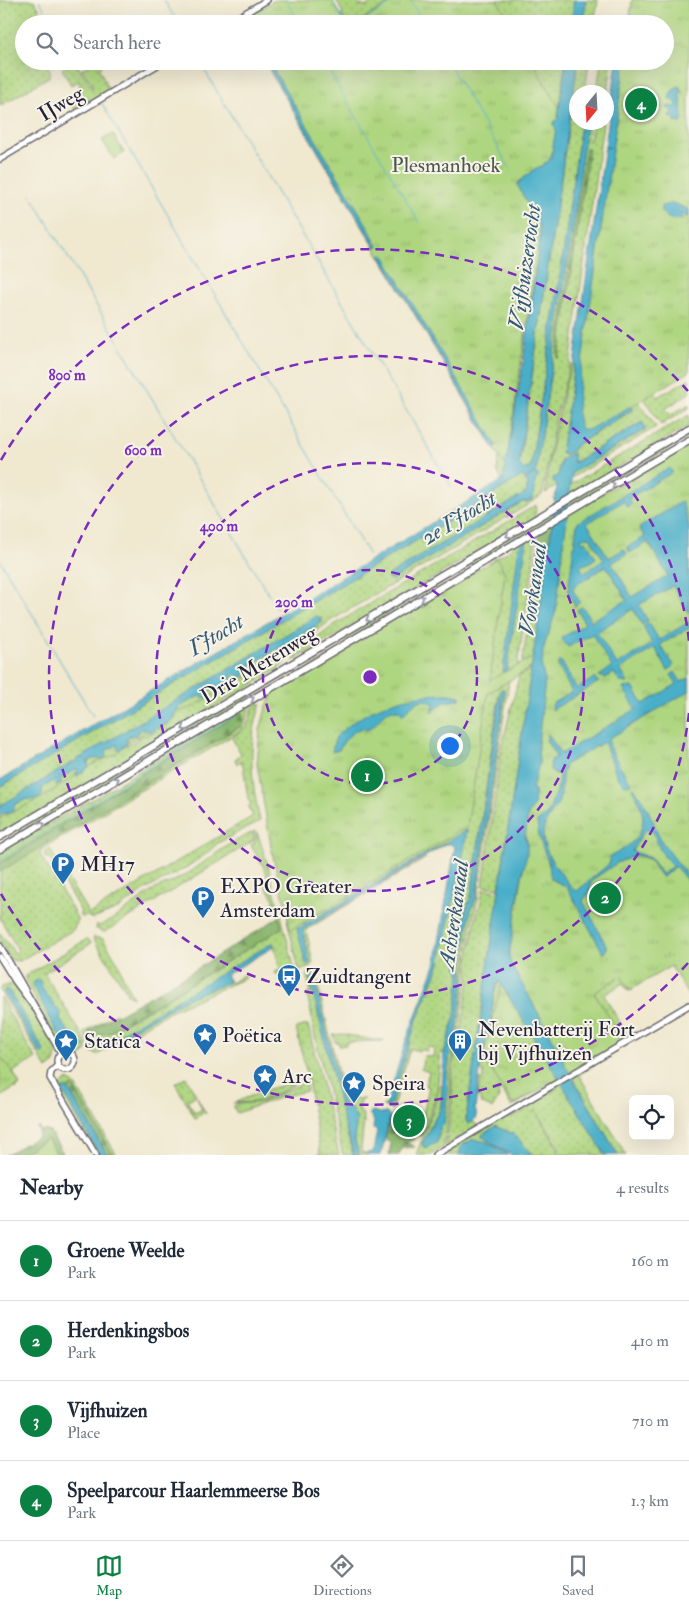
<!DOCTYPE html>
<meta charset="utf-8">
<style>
:root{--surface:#fff;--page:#f6f6f7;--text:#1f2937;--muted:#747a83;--line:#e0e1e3;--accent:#0b8043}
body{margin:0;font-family:"IM FELL Double Pica",serif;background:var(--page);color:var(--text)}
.controls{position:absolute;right:15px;bottom:15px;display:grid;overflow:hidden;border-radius:8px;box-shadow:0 5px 20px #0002}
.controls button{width:45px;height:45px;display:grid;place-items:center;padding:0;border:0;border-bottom:1px solid var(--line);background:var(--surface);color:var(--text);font:25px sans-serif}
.compass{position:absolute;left:569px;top:85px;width:45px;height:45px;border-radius:50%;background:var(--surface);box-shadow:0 5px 20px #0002;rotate:198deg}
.you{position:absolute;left:449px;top:745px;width:18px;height:18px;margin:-12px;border:4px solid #fff;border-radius:50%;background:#1a73e8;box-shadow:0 0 0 8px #1a73e833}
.badge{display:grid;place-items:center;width:32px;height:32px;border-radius:50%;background:var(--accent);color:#fff;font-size:16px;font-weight:700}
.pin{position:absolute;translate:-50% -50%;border:2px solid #fff;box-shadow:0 1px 5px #0006}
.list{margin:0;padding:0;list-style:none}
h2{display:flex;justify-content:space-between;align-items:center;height:65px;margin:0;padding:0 20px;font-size:21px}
h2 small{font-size:16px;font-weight:400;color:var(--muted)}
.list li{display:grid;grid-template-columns:32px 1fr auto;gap:15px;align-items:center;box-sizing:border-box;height:80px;padding:0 20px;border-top:1px solid var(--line)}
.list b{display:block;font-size:19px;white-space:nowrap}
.list p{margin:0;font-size:16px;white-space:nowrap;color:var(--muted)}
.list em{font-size:16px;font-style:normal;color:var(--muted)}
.icon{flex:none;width:28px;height:28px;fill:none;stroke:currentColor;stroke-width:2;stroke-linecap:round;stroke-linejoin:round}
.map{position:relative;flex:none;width:689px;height:1155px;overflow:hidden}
.search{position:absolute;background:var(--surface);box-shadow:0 5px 20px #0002;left:15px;right:15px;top:15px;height:55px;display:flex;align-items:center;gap:12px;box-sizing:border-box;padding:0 18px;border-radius:28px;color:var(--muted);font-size:19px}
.sheet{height:385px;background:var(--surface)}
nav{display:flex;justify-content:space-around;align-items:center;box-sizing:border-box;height:70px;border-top:1px solid var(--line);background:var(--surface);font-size:14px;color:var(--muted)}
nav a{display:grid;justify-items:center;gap:2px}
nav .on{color:var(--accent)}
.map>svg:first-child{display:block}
.grass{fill:url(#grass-dots);stroke:#687c5d;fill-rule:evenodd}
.forest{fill:url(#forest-firs);stroke:#566c54;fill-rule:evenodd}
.wetland{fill:url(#wetland-marsh);stroke:#687c5d}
.park{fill:url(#park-tufts);stroke:#687c5d}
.pitch{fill:#aed57f;stroke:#687c5d}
.water{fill:#4aafc9;stroke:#366882;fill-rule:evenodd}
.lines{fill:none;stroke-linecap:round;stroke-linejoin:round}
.stream{stroke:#4aafc9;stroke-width:1}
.ferry{stroke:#325a74;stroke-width:1;stroke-dasharray:6 5;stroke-linecap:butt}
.secondary-casing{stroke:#6a676f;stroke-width:8}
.highway-casing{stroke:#6a676f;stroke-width:9}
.secondary{stroke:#fff;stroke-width:5}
.highway{stroke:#fff;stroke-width:6}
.oneway{stroke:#9c9ca7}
.ring{fill:none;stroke:#7b2cbf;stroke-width:2.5;stroke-dasharray:9 6}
.labels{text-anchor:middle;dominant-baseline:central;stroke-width:4;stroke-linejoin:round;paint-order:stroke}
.street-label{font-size:21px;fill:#22223b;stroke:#f7f3e8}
.park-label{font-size:21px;fill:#4c584f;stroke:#f7f3e8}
.poi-label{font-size:21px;fill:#22223b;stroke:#f7f3e8;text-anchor:start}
.water-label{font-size:22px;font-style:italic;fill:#325a74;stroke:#f7f3e8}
.centre{fill:#7b2cbf;stroke:#f7f3e8;stroke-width:2.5}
.ring-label{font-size:15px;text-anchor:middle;font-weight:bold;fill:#7b2cbf;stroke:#f7f3e8;stroke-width:4;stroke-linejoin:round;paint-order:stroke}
</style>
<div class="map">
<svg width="689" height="1155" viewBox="0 0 689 1155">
<defs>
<pattern id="grass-dots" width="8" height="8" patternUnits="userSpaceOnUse" patternTransform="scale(1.25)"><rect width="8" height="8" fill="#aed57f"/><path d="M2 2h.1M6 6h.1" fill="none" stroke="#95b76f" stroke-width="1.8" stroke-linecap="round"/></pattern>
<pattern id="forest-firs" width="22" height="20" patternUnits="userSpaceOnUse" patternTransform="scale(1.25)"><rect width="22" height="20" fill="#8ab66e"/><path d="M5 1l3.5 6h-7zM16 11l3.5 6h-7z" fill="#70945c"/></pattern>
<pattern id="wetland-marsh" width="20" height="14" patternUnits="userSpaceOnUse" patternTransform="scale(1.25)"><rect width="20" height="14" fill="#aed57f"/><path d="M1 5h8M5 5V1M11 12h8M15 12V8" fill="none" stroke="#95b76f"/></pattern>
<pattern id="park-tufts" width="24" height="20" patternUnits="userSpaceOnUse" patternTransform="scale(1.25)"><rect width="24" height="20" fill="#aed57f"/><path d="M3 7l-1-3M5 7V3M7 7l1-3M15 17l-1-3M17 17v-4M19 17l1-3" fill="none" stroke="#95b76f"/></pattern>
</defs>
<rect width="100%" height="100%" fill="#f7f3e8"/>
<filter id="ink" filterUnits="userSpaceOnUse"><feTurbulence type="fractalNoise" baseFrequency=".02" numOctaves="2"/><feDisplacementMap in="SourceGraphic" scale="10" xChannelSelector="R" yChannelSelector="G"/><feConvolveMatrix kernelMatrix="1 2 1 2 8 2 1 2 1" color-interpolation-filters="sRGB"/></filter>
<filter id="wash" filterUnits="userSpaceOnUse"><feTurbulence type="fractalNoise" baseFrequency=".0096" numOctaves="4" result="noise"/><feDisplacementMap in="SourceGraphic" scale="20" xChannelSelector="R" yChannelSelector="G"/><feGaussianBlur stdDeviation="1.12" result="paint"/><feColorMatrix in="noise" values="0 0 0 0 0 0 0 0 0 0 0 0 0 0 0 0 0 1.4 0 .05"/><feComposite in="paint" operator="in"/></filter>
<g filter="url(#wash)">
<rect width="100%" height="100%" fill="#f0e8cf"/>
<g class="grass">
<path d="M0,0H34L48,24H24V61H45L51,72L48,74L50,76L0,106Z"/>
<path d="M336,0H356L360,6L363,5L365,7L376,0H395L355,24H347L342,14L343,13Z"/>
<path d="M491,0H574L571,24H505Z"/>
<path d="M586,0H598L594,24H583Z"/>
<path d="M71,61H75L92,89L93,87L82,69L94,61H98L102,67L99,68L107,87L110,89L75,110L68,99L82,90L80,88L79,81L71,85L62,69Z"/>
<path d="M527,61H566L506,465L504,479L502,481L497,470L507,405Z"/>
<path d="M578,61H589L585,92H576V122L581,123L563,256L531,467L524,470L519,466Z"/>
<path d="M601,61H612L607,99L606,92H597Z"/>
<path d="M586,123H590L588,140L590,141L593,123H603L570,365L556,416L542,495L526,506L330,621L299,645L279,669L38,813L0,833V815L23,800L33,801C47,781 56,780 78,775V776L90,760L104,759L110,752L136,741L141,735L180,711L212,688L220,686L242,670L322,622V618H320L317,616L0,806V787L468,510L521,476H531L525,481L528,483L527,493L389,575L388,579H391L524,501L525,503L533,499L535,481L533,475L531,474L567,265Z"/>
<path d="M632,363L657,397L689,379V393L665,409L671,415L689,404V408L661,425L642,395Z"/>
<path d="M572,364L574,365L561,453L566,455V457L561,460L558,476L553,478L557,486L545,493L550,455L565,386Z"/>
<path d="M624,384L640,403L656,427L571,478L572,473L646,429L642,422L573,463V453L569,455L568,453L573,450L575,446L630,412Z"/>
<path d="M689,415V426L569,496L570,485Z"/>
<path d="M689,431V437L568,508L569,502Z"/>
<path d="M536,505L535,518L293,661L303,649L334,625Z"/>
<path d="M554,511L553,517L502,547L44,820L2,843L48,812Z"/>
<path d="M536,533L533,565L517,669L489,683L502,572L494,559L507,552L515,543Z"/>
<path d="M548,553L533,660L522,666L537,555Z"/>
<path d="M532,669L499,888L483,886L502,745L519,676Z"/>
<path d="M509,680L478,899C470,926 466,954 466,982L464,981C463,960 465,916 476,898L504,698V689L501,690L499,694L471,896L466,910L458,966L460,978L455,1016L444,1054L441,1051L437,1093L424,1131L420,1130L428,1091L429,1087L425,1086L429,1072L421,1069L424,1056L433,1057L434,1048L428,1047L427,1051L420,1049V1051L410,1049L392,1110L383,1106V1105L387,1106L395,1087L416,1022L439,966L464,850L467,830L298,929L306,964L308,965L310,963L302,930L426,858L306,930L313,963L309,968L299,970L287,920L290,919L485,694Z"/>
<path d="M266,692L262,701C244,701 250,722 240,731L41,850L40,854L77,918V923L73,930L19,961L11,960L0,942V933L16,954L18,950L0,918V852L105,792Z"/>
<path d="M257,703L261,704C247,743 251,781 260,821L218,843L206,854L187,867L147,889L118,909L93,919L87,916L81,917L79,914L81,912L49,857L46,858L44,853L49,848L89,914L253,816L248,807L251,805L248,799L243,765L240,761L237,764L235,759L241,754L232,738L247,726L253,707Z"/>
<path d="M255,831L253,841L105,932L96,929L97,924L99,926L113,919L155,889L174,881L190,872L228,845Z"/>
<path d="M257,832L268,865L278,906L277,911L272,903L275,901L265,885L269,883L266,874L267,873L251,845L254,844Z"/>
<path d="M483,889L499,891L466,1118V1121L469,1124L473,1121L478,1126L446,1146L452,1099V1075L456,1048L461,1035L469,982L468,966L470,947L476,917L481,901Z"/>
<path d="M281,915L295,971L275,974L274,972L280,970L274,944L224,972L231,983L243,975L245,978L170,1011L99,1054H95L91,1051L90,1043L84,1033L116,1013L118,1016L89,1032C98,1033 124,1023 134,1018C140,1015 142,1011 148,1010L281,928L279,917Z"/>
<path d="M94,937L103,939L119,964L122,975L133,997L126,993L127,992L93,938Z"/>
<path d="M87,939L91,942L90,944L44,973L87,1043V1051L82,1054L81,1057L78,1058L74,1053L60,1046L45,1020L25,979V976Z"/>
<path d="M620,970L633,990L628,991L623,983L604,995L628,1037L606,1051L584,987Z"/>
<path d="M311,973L316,976L344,1098L364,1099L361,1100L359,1112L362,1113L364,1120L361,1149V1152L366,1153V1155L359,1154L354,1138L355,1115L343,1103L341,1098L314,978L310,979L343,1119L353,1155H343L312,1024L313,1023L307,994L311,992L306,974Z"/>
<path d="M499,981L556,1079L512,1107L501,1090L498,1092L499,1097L492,1109C488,1105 484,1106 480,1102V1097H477L480,1085V1079L483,1080L484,1072L480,1071C482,1055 487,1040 490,1024C493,1010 492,994 499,981Z"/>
<path d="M14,983L32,1008L58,1053L55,1058V1063L47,1069L0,991V988C5,985 9,986 14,983ZM6,990L9,991L44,1051L40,1053L4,993Z"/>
<path d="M463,985H466L459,1034L455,1045L450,1076L451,1091L444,1147L431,1155H416L434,1107L439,1086L443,1084L440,1111L433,1121L422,1144L438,1140L448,1089L447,1075L451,1047L457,1030Z"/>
<path d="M0,997L36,1059L13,1072L20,1085L16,1089L0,1063Z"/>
<path d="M308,1025L339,1155H319L320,1152L308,1080L296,1028Z"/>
<path d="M342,1034L373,1040H384L383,1041L346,1042V1045L339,1046V1042H335L333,1035Z"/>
<path d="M594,1063L593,1066L579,1075L626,1155H618L573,1078L575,1076L574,1075Z"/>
<path d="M186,1077L196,1095L187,1101L195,1113L202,1109L197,1097L206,1114L205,1112L195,1118L175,1083Z"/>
<path d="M69,1080L76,1086L117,1155H113L73,1087L68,1089H63L62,1090L100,1155H98L57,1087Z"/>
<path d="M299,1081C286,1089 270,1099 254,1102C247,1103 240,1102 233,1103L272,1088Z"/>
<path d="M305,1082L307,1091L284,1096L237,1113L233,1107L237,1104L261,1102Z"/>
<path d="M561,1082L605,1155H559V1147L535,1110L557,1147L558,1155H532L515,1135L506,1130L481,1136L511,1155L487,1142L460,1149L459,1155H448L449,1149L539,1096L540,1097L510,1116V1118L527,1109L558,1087L544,1095L543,1093Z"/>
</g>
<g class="forest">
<path d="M586,148L589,149L559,359L557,354Z"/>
<path d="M552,523L548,553L537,555L540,530Z"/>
<path d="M241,712L243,716L241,726L0,872V863Z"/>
<path d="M279,917L282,928L148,1010L143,1011L109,1033L99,1035L96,1031L89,1033L88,1032L192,972Z"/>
<path d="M73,1086L113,1155H107L68,1089Z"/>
<path d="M409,1111L415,1113L416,1111L422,1112L423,1122L421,1130L423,1132L421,1136H415L413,1140L405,1143L410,1144L415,1147L402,1148L399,1155H389L391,1143L387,1141L385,1137L393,1113L402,1116ZM409,1115L411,1117L413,1115L420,1119L419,1128L414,1133L413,1129H409L403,1134L400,1131L401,1125L395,1122L396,1120L401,1121V1123L404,1122L403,1119L404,1117Z"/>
<path d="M38,1126L41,1131L44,1130L50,1132L64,1155H57L47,1139L19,1155H5L38,1137L39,1131L37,1127Z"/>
</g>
<path class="wetland" d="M249,664L252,667L247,676L191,708L180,711L168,724L148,735H141L126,744L116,754L95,763L45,796L0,818V813L14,803L75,768L87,766L90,759L116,745H119L128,737L211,687L222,686L228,678Z"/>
<g class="park">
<path d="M275,0H332L346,24H242L240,21Z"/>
<path d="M395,0H497L512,24H355Z"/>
<path d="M632,0H689V372L580,437L574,402L624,61H665V24H629Z"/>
<path d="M264,61H535L539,73L559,107L558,118L554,127L556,129L506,465L495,450Z"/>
<path d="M689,444V997L671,966L630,990L621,976L594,993L625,1041L513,1105L483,1056L509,954L526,854L527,840L525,836L528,813L534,803L535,790L532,788L539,762L537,742L541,662L488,693L467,827L290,930L285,903L273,857L257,764L260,730L266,708L275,689L497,558L505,573L490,680L543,652L568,513Z"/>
<path d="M0,1056L13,1072L20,1085L0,1097Z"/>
</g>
<g class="pitch">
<path d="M113,134L124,153L114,159L102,140Z"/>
<path d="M47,1139L57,1155H19Z"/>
</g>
<g class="water">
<path d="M574,0H586L583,24H571Z"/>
<path d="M264,61H268L367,225L378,247L376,248Z"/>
<path d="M566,61H578L519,464L524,470L531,467L563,256L581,123H586L577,199L536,471L532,474L533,475L536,473L539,476L535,481L533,499L525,503L524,501L392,580L389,579V575L526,493L528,483L524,481L531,476H529L524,479V477L522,476L468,510L0,787V780L323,589L503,480L523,364L540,237L539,226L518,186V183L533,170L543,165L545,162L547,163L551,157L556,129L554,127V122L558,118Z"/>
<path d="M617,61H625L579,384C578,398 575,416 581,429L588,430L629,407L633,409L575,446L573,450L566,455L561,453L574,365Z"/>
<path d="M679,86L683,93H681L679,96L682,100C679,107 685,116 681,123L675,122V117L670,118L669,115L674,112L667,108L668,106L675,107L677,105L676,102L669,99L672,91Z"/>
<path d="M671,204H676L689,210V218L680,213L682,219C673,221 667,219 661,212V206Z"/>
<path d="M383,254L496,445L495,450L380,255Z"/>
<path d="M642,422L646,429L572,473L556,611L543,650L542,668L545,682L538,744L539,764L532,789L535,791L534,805L528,815L525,838L527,841V854L521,880L509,956L512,966L561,1054L565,1065L618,1155H605L499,981L495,989L490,1025L482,1057L475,1109C478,1116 476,1120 469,1124L467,1123L466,1118L554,511L555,501L553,499H555L557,486L553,481V478L558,476L561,460L573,453L574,463Z"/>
<path d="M669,468L673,472L629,498L632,504L627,507L624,501L587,523L609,558L624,549L627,554L612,563L632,597L668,576L648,542L630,553L627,547L645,537L639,528L682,501L689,527V614L673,586L639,605L648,621L642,625L633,609L597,632L617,665L652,644L643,627L649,623L659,640L689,622V628L660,645L674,665L668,671L655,648L620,669L628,683L620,682L614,673L605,678L599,676L612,667L592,634L568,647L561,638L585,624L577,610L583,607L591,621L627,600L606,566L575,586L573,590L580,602L575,606L568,591L577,523ZM590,537L604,560L584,573L580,566L589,563L596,558L586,541L582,542L581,538Z"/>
<path d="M527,540L507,670L503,672L519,546L521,543Z"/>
<path d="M317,616L321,619V623L242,670L248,671L241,678L237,674L233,676L232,683L223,689L220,686L212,688L208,693V697L205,698L199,696L179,707L172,719L167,723L150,732L142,729L139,731L137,736L132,735L128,737L126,744L119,750L117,748L118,745L106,750L107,754L104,759H93L87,762L89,767L80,774H74L78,770L76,769L61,778V784L56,786L55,780L42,788C44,804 33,798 24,800C22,801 17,803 15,804L13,811L0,815V806Z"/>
<path d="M561,661L577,689L594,678L599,682L552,710L553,703L572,692L558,666V663Z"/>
<path d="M675,672L681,682L689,678V691L608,739C613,757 622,770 632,784L625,785L618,778L604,742L566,764C560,773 563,787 560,798C557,809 548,815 545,825C536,847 561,873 574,890L577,891L610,863L609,857C644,840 652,822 632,788L634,787L647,808L662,842L689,878V883L676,867H674L662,878L649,859L636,855L617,863L595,878L591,883L590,891L583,901L607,947L605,953H603L567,887L551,879L549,865L539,837L537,822L547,814L551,808L552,800L557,791L559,775L553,773L550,769L551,760L556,757L546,740L548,734L561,754L636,709L623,688L633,687L643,704L677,684L671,675ZM647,830L653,832L660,850L672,866L662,875L650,858L632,851L644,831Z"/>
<path d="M501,689H504V698L476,898L470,913L462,968L464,981L457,1030L451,1047L447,1075L448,1089L444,1124L440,1128L437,1143L424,1148L422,1144L441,1107L444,1054L455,1016L460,978L458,966L466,910L471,896Z"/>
<path d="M449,694L460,696V699L443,703L432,712L434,704C422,694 410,706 403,715L398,710C379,709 380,726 366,730L362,728C351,732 344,740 339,750L332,752C333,748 334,741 336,737C340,732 346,728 351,724C380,702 413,694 449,694Z"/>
<path d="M467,830L464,850L439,966L416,1022L390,1106L387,1108L386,1105L406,1041L435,965L455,847L450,844H446L303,930L310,963L308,965L306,964L297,929Z"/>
<path d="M272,943L275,946L226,975L229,982L186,999L113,1041L92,1046L91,1043L108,1040L127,1030Z"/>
<path d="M311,977H314L342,1099L344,1104L352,1110L357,1120L354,1138L359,1155H354L343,1119L310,979Z"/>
<path d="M38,980H40L41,987L61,1014L60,1020L73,1037L69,1040L77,1045H85V1047C81,1048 78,1050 74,1048C58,1044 41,999 33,985L35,981Z"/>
<path d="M5,989L9,991L44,1051V1054L42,1055L40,1053L4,993Z"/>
<path d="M63,1088H67L70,1092L107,1155H100L62,1090Z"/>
<path d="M372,1111L384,1114L385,1112L390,1116L381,1155H366L367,1153L373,1152L377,1130L373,1129L374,1121L369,1113Z"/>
<path d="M495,1126L515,1135L532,1155H511L481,1136Z"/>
<path d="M473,1139L487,1142L508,1155H459L461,1146Z"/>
</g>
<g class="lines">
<g class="stream">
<path d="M39,0L53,24"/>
<path d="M164,0L176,20"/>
<path d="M286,0L300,24"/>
<path d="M332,0L345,24"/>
<path d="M410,0L424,24"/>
<path d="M358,24L397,0"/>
<path d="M199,61L451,486"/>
<path d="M323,61L419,222"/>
<path d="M447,61L511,170"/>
<path d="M101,102L361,542"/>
<path d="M31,195L270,597"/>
<path d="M363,545L369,555"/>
<path d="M0,560L93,716"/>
<path d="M272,600L277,609"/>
<path d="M0,860L239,713"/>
</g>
<path class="ferry" d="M605,147L613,148"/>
</g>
</g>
<g filter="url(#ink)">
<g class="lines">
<g class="secondary-casing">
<g id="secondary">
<path d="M227,24L267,0"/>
<path d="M0,159L164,61"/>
<path d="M0,946L61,1053"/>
<path d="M0,957L15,981L35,1008"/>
<circle cx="66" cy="1061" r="9"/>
<path d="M58,1065L51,1072L50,1078L96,1155"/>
<path d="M435,1155L689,1005"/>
</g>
</g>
<g class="highway-casing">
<g id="highway">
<path d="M0,837L689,428"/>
<path d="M0,849L689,440"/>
</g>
</g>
<use href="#secondary" class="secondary"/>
<use href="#highway" class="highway"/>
</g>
<defs><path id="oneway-chevron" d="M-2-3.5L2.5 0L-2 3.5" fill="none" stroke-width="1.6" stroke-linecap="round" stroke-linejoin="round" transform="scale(1.25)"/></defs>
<g class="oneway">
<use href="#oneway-chevron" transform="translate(612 485) rotate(-30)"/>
<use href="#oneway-chevron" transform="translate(509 535) rotate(149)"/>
<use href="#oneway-chevron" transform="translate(421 598) rotate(-31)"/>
<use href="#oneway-chevron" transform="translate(369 619) rotate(149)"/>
<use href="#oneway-chevron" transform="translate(251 699) rotate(-31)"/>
<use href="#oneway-chevron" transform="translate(185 728) rotate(149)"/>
<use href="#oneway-chevron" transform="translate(116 780) rotate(-31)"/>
<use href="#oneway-chevron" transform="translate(42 825) rotate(-31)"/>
</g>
</g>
<g class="ring">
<circle cx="370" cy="677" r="107"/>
<circle cx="370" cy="677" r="214"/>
<path d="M689 713A321 321 0 1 1 689 641"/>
<path d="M688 963A428 428 0 0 1 1 894M1 460A428 428 0 0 1 688 391"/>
</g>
<defs>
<g id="parking-pin" transform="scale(1.25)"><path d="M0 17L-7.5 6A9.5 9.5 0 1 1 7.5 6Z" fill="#1f6fb2" stroke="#f7f3e8"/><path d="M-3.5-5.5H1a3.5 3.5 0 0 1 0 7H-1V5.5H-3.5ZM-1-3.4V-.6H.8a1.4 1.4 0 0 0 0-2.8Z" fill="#fff"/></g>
<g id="bus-pin" transform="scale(1.25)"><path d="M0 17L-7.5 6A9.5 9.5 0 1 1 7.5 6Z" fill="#1f6fb2" stroke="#f7f3e8"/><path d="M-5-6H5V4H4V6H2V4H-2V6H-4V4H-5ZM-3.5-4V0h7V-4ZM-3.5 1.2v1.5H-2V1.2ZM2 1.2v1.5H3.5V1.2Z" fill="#fff"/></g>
<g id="sight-pin" transform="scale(1.25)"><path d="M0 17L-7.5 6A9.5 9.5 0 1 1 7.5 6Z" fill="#1f6fb2" stroke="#f7f3e8"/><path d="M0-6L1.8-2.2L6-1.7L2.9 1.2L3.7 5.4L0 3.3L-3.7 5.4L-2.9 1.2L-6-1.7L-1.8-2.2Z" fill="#fff"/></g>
<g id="building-pin" transform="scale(1.25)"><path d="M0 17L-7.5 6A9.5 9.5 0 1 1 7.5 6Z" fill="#1f6fb2" stroke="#f7f3e8"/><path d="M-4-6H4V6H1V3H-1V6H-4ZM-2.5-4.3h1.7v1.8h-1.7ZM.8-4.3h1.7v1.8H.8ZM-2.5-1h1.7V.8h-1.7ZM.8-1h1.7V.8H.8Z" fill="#fff"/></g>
</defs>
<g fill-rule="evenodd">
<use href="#parking-pin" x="63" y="864"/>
<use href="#parking-pin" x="203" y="898"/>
<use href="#bus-pin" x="289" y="976"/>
<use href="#sight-pin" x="205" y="1035"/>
<use href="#sight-pin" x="66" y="1041"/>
<use href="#building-pin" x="460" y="1041"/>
<use href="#sight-pin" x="265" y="1076"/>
<use href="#sight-pin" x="354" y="1083"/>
</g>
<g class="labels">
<g class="street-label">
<text transform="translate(61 104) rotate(-31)">IJweg</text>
<text transform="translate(259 665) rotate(-31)">Drie Merenweg</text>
</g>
<g class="park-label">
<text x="446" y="165">Plesmanhoek</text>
</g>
<g class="poi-label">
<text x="80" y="864">MH17</text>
<text x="220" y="886">EXPO Greater<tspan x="220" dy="24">Amsterdam</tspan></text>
<text x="306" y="976">Zuidtangent</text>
<text x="478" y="1029">Nevenbatterij Fort<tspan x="478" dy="24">bij Vijfhuizen</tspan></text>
<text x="222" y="1035">Poëtica</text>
<text x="84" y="1041">Statica</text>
<text x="282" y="1076">Arc</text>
<text x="372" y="1083">Speira</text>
</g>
<g class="water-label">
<text transform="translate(525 267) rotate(-82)">Vijfhuizertocht</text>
<text transform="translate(459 518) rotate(-31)">2e IJtocht</text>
<text transform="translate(533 589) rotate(-82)">Voorkanaal</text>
<text transform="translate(216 635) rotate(-31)">IJtocht</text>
<text transform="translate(454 915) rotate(-82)">Achterkanaal</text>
</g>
</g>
<circle cx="370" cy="677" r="8" class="centre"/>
<g class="ring-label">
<text x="67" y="380">800 m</text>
<text x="143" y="455">600 m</text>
<text x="219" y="531">400 m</text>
<text x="294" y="607">200 m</text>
</g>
</svg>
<div class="controls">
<button><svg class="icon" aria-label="locate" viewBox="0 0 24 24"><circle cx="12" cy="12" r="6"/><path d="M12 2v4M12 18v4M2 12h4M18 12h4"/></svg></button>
</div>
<svg class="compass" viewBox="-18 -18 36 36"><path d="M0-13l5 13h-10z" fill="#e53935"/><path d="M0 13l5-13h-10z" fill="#747a83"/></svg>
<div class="you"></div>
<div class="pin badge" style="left:367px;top:776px">1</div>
<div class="pin badge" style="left:605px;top:898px">2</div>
<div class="pin badge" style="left:409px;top:1121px">3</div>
<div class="pin badge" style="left:641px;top:104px">4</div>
<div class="search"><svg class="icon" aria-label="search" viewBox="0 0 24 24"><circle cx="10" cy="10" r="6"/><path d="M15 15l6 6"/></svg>Search here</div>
</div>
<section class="sheet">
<h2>Nearby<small>4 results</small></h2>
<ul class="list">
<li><span class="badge">1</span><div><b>Groene Weelde</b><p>Park</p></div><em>160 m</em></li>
<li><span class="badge">2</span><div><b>Herdenkingsbos</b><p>Park</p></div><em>410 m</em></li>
<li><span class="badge">3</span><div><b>Vijfhuizen</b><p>Place</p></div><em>710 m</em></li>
<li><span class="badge">4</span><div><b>Speelparcour Haarlemmeerse Bos</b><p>Park</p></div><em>1.3 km</em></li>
</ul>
</section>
<nav>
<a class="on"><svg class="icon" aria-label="map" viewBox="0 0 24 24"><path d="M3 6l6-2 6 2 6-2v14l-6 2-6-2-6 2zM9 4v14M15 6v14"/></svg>Map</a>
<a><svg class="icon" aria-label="directions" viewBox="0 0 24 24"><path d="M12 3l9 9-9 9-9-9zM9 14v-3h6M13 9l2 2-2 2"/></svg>Directions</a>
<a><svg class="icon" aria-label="saved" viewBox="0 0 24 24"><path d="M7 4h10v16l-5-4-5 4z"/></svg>Saved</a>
</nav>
